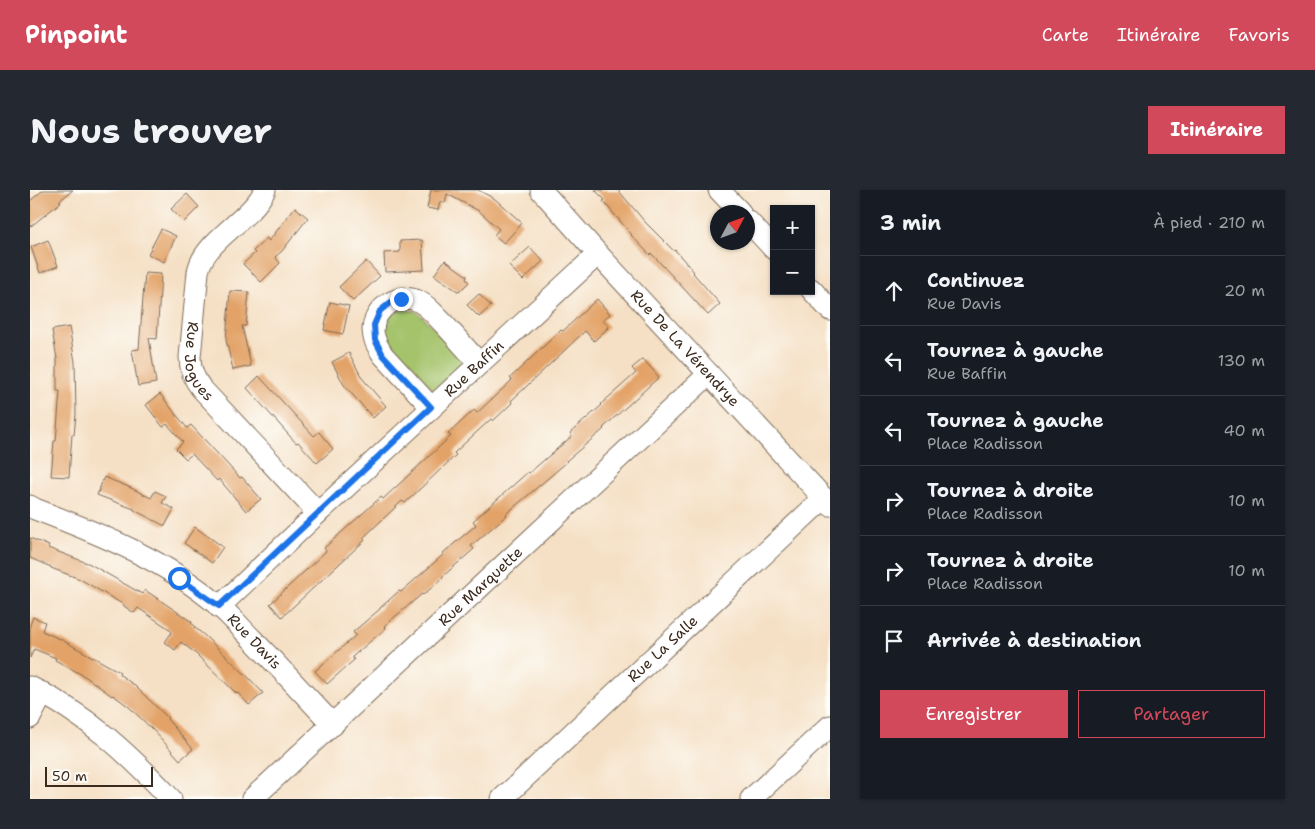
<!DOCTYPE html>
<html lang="fr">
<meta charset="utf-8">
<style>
:root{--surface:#171b24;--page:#242831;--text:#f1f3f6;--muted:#9ea1a6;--line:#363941;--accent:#d1495b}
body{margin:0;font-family:"Shantell Sans",sans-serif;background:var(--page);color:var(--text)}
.controls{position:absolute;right:15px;top:15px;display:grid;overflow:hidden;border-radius:0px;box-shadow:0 1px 4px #0004}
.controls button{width:45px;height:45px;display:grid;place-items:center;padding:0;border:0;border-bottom:1px solid var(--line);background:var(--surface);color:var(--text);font:25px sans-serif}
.compass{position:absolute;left:680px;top:15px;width:45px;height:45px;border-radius:50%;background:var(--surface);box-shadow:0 1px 4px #0004;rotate:49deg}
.scale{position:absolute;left:15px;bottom:12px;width:108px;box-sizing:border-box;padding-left:5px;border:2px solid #3b2a1e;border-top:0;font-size:14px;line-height:18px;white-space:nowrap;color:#3b2a1e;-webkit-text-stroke:4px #fdfcf7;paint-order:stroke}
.stop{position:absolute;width:15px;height:15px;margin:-11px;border:4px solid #1a73e8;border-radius:50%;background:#fff}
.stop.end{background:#1a73e8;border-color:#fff;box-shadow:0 1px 5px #0008}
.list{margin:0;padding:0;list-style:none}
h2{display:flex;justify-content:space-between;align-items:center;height:65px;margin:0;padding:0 20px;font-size:21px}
h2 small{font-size:16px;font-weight:400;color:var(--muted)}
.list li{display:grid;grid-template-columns:32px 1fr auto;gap:15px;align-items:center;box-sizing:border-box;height:70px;padding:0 20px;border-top:1px solid var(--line)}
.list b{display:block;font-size:19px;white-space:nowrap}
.list p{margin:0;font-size:16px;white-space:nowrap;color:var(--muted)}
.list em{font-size:16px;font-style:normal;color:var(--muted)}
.actions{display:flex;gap:10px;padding:15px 20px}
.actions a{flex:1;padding:11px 0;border:1px solid var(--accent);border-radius:0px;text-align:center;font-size:18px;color:var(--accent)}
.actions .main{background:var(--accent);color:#fff}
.icon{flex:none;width:28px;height:28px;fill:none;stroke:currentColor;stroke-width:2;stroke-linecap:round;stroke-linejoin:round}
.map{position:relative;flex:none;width:800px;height:609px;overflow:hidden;border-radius:0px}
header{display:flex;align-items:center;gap:30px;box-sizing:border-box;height:70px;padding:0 25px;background:var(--accent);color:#fff}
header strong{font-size:24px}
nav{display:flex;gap:28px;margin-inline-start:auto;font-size:18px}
.intro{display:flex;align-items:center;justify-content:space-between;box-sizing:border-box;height:120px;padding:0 30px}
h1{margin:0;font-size:35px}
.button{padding:12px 22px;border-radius:0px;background:var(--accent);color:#fff;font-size:18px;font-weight:700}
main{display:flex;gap:30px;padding:0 30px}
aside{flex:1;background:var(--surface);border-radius:0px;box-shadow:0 1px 4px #0004}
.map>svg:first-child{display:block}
.green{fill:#a4c36b;stroke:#707644}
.building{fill:#e3a368}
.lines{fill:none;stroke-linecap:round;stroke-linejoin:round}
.minor-casing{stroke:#7c6a58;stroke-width:23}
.minor{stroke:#fff;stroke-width:21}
.route{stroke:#1a73e8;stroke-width:6}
.labels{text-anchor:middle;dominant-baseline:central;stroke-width:4.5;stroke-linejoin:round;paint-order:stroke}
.street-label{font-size:15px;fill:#3b2a1e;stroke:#fdfcf7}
</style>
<header>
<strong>Pinpoint</strong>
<nav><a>Carte</a><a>Itinéraire</a><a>Favoris</a></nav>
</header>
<div class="intro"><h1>Nous trouver</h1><a class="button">Itinéraire</a></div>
<main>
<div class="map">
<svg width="800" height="609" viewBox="0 0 800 609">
<rect width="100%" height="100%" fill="#fdfcf7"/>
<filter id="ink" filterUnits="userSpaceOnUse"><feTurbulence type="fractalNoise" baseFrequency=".02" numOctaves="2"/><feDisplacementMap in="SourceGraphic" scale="10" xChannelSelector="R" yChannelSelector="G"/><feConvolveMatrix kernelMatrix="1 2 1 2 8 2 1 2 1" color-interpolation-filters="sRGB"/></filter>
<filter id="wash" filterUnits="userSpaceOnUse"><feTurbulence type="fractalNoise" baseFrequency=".0096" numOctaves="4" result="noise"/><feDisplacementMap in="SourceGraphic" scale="20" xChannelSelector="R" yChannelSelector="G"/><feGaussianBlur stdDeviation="1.12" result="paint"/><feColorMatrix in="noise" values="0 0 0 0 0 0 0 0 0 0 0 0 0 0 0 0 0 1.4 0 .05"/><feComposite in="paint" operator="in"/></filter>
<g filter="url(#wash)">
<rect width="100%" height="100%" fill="#f5e0c5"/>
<path class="green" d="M374,120L385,121L393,127L428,165L431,169V175L428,179L407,197L402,199L396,197L357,155L353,141L354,137L358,128L364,122Z"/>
<g id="blocks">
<g class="building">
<path d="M13,0H43L29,11L31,12L0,37V11Z"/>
<path d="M401,0H448L465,9L492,33L474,53L464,45L469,39L449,21L417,4L415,13L410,12L408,20L397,18Z"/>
<path d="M565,0H588L615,32L644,61L645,60L664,82L663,83L690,114L678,125L621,63L620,65L601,45H602L573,11L575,10Z"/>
<path d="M157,4L169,17L154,32L141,19Z"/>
<path d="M265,17L278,28L252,61L245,67L250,73L231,92L213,74L225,63L223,61L237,48L239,51Z"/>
<path d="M131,39L146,46L134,72L118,64Z"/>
<path d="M18,50L28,76L10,83L1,57Z"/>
<path d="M392,50L394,80L355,82L354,63L370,62V51Z"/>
<path d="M500,57L513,71L493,90L479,76Z"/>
<path d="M415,70L437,86L436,89L439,92L429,102L404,85Z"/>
<path d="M336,71L350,86L323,111L309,97Z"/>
<path d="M115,83L131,84L127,149L119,148L126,193L108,196L102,160L109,159Z"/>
<path d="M200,101L219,102L216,136H212L221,176L203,180L196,150Z"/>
<path d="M449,104L461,116L449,127L437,115Z"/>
<path d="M567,109L580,124L573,130L579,137L564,151L555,141L481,211L482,213L463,231L461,229L424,263L426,265L375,313L372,311L333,348L335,350L252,427L240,414L296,361L294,358L351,307L353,309L421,246L418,244L444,220L447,223L482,190L480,188L531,140L533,141Z"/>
<path d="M300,112L319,116L313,144L294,140Z"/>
<path d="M39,137L45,172L46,224L44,245L42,244L39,287L21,286L24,251H26L30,201H27V169L22,140Z"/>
<path d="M319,163L332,188L356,216L343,228L314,195L302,172Z"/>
<path d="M613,169L629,187L573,238L574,239L536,271L537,272L476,324L477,325L441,356L444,359L412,387L413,388L393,405L392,404L354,436L356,438L322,467L324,470L297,494L285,481L326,445L323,442L350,419V418L369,401L371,402L414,364L413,363L446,335L443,331L498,282L499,283L542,246L540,243L572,215L571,214L606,183L602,178Z"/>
<path d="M229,186L284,246L289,242L303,259L287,273L268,252L266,253L217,198Z"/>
<path d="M130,204L157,238L161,235L210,288L212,287L231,309L216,321L189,289L187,291L162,264L156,269L146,259L153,252L137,234L133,237L116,215Z"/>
<path d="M74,287L99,297L121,308L125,301L136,306L132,313L144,319L135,336L104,320V319L67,305Z"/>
<path d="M165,337L193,357L182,373L154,353Z"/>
<path d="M0,348L19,356L18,358L60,374L112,404L115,400L162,432L161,433L165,436L164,437L175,446L218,487L233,503L219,515L208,503L207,504L165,463L151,452L145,460L135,452L142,442L138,438L108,418L104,423L94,416V415L50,389L21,378V377L0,368Z"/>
<path d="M3,427L15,432L12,441L32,450L90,482L89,484L104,495L138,528L137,529L163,559L150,570L125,542L98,516L83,505L82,506L56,487L25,470L26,468L4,459L0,468V435Z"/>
</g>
</g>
</g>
<g filter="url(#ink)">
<use href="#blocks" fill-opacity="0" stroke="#7c6a58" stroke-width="1"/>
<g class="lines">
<g class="minor-casing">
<g id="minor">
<path id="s1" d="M235,0C220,31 173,51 168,82L160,167C160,179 163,188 171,198L288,323"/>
<path id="s2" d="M511,0L568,64L800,315"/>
<path d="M689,0L710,22"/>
<path d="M718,31L744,59"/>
<path d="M781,99L800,120"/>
<path d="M401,217L353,165C348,157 343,150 343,140C344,117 370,101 390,112C399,117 406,126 413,133C425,146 437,160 449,173"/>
<path id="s3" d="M0,316L5,319C70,344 136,370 189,416C201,426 211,438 222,449C249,477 276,506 303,535"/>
<path id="s4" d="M189,417L288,323L568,64"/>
<path d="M0,497C55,523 100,565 141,609"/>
<path d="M0,528L13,503"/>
<path id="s5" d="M222,609L679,184"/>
<path id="s6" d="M472,609L794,308"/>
<path d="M721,609L800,536"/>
</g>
</g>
<use href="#minor" class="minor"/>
</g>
</g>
<g class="lines" filter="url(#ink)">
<path class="route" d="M149,388L189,416L401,217L353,165L345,150L344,135L350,121L361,112L371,109"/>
</g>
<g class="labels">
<g class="street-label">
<text stroke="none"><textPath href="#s2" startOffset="214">Rue De La Vérendrye</textPath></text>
<text stroke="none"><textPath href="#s1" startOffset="199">Rue Jogues</textPath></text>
<text stroke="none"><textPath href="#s4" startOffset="349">Rue Baffin</textPath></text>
<text stroke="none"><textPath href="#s5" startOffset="312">Rue Marquette</textPath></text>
<text stroke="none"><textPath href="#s3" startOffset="265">Rue Davis</textPath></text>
<text stroke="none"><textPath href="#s6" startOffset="220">Rue La Salle</textPath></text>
</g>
</g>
</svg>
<div class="controls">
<button>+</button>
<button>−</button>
</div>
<svg class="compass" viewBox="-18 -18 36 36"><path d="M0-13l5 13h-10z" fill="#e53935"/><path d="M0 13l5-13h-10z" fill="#9ea1a6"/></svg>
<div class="scale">50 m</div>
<div class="stop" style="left:149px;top:388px"></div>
<div class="stop end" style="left:371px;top:109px"></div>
</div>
<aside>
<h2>3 min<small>À pied · 210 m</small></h2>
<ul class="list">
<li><svg class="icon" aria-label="ahead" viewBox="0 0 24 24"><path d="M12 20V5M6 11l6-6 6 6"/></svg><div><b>Continuez</b><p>Rue Davis</p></div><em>20 m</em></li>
<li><svg class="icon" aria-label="left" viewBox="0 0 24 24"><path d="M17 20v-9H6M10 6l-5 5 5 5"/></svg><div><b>Tournez à gauche</b><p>Rue Baffin</p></div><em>130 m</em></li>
<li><svg class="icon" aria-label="left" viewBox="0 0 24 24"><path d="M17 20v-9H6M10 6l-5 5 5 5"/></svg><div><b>Tournez à gauche</b><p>Place Radisson</p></div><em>40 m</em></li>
<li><svg class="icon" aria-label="right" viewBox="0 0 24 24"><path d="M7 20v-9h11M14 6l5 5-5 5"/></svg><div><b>Tournez à droite</b><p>Place Radisson</p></div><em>10 m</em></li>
<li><svg class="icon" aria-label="right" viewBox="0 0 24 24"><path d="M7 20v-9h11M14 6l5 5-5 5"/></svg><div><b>Tournez à droite</b><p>Place Radisson</p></div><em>10 m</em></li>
<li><svg class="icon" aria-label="arrive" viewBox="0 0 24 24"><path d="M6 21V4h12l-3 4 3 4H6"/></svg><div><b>Arrivée à destination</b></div></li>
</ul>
<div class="actions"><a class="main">Enregistrer</a><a>Partager</a></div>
</aside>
</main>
